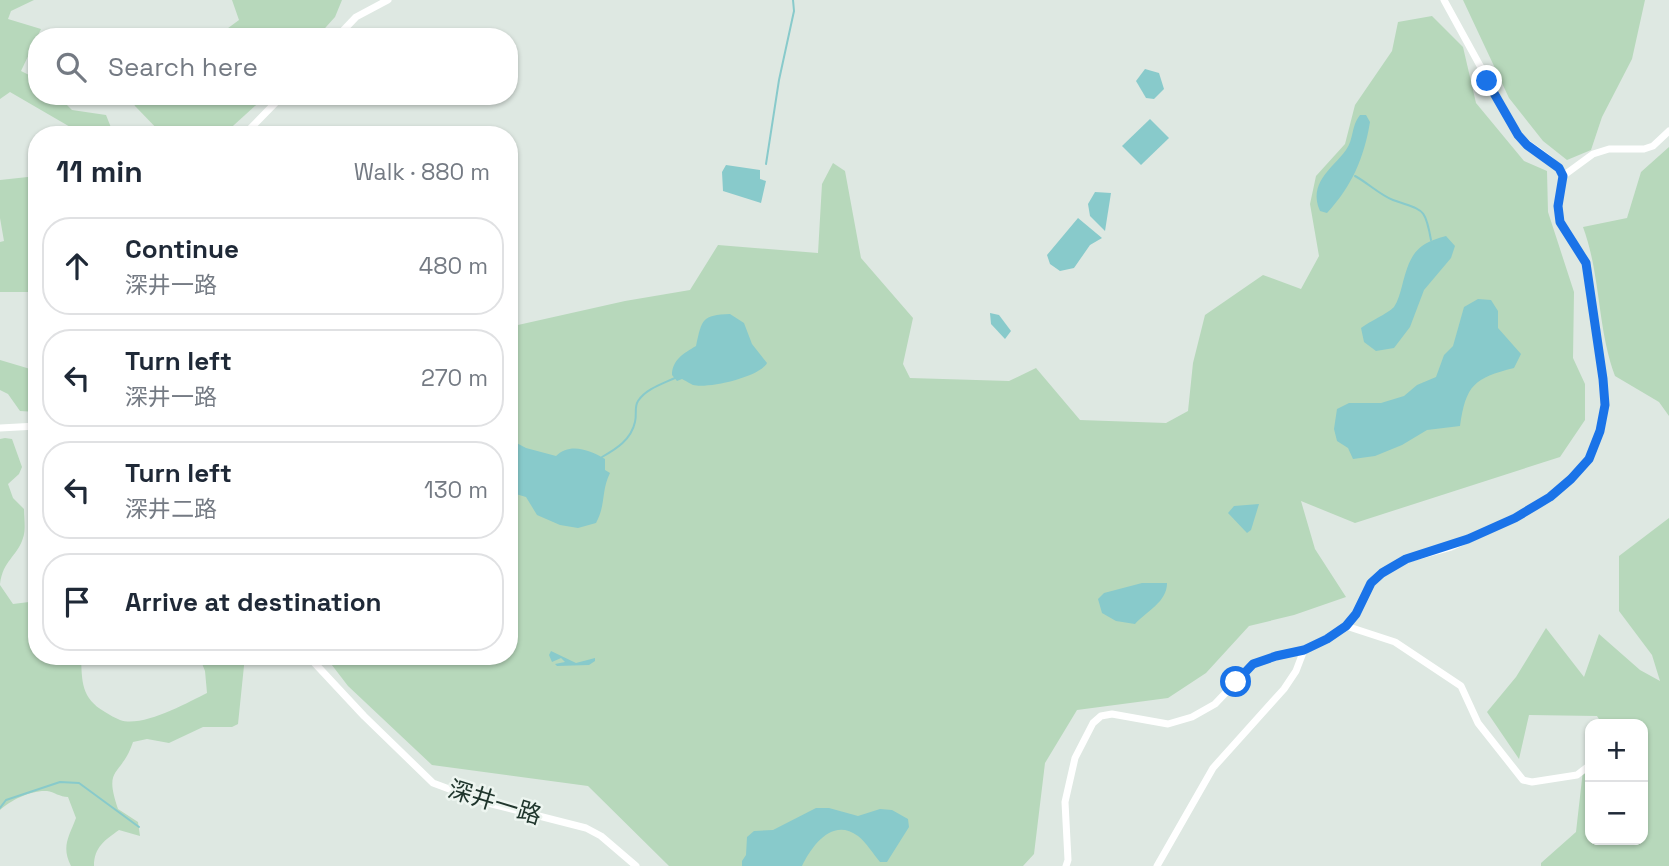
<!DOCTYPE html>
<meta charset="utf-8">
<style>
:root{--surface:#fff;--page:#f2f2f3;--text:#1f2937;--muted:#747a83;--line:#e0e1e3}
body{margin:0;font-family:"Space Grotesk","Noto Sans TC",sans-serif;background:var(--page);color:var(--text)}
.controls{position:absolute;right:21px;bottom:21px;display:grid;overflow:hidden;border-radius:14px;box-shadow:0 2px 5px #0004}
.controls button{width:63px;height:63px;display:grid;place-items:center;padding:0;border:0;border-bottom:2px solid var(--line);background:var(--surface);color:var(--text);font:35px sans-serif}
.stop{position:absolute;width:21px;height:21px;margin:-16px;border:5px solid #1a73e8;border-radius:50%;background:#fff}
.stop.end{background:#1a73e8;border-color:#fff;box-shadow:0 2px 7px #0008}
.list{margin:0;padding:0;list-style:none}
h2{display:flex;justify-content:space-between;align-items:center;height:91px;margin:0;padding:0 28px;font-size:30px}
h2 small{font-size:23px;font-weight:400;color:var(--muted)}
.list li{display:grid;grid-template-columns:46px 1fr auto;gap:21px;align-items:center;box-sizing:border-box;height:98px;margin:0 14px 14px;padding:0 14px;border:2px solid var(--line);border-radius:28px}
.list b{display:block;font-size:26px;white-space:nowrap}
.list p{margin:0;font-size:23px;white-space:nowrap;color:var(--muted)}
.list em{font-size:23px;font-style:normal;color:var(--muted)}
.icon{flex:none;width:38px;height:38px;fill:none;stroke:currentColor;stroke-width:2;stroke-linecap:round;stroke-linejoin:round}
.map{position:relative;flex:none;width:1669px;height:866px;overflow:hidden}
.search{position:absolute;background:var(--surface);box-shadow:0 2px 5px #0004;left:28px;top:28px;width:490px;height:77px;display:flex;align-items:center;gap:18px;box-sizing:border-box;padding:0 24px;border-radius:28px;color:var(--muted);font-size:26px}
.panel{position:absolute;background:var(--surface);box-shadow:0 2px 5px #0004;left:28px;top:126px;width:490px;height:539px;border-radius:28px}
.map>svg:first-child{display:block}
.green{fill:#b7d8bb}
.water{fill:#88cacb}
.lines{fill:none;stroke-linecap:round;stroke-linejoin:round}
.stream{stroke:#88cacb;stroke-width:2}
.minor{stroke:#fff;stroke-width:7}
.route{stroke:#1a73e8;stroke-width:9}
.labels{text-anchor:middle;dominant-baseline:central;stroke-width:5;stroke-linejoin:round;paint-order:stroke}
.street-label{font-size:24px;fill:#20362d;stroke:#edf5f0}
</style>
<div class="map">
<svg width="1669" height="866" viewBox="0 0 1669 866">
<rect width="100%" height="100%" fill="#dee8e2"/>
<g class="green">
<path d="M0,0H34L11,11L8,19L41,29L21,71L37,79V96H58L72,110L106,115L114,135H84L10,92L0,99Z"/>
<path d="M232,0H342L335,17L317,37H216L239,20Z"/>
<path d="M1463,0H1645L1632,59L1602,117L1591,150L1567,160L1543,141L1509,98Z"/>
<path d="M1432,16L1463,47L1476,103L1524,161L1547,171L1548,212L1574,292L1573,358L1585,384V420L1560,457L1355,523L1301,501L1315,549L1346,597L1294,615L1249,626L1206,673L1168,698L1077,710L1045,763L1034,854L1023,866H669L588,786L432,765L348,686L325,656H509V327L625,301L690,290L718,245L818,253L822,184L833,163L845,171L861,258L913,318L903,364L910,378L1009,381L1036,368L1080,420L1166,423L1188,411L1193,363L1205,315L1263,275L1301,289L1319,256L1310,204L1316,176L1345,144L1355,105L1392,51L1398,22Z"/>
<path d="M130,96H266L223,135H163L135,106Z"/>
<path d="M1669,147V416L1659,402L1615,376C1597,327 1601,276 1583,227L1627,218L1641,172Z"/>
<path d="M37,176V234L32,237L37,271V292H0V242L4,241L0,218V180Z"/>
<path d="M0,360L37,371V412L20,411L8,394L0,390Z"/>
<path d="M5,438L12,439L22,467L19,474L8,484L13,498L24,509C24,518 26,530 23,538C17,557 3,560 0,584V439Z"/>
<path d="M1669,518V866H1541V863L1576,832L1583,770L1590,768V840H1643V724H1602L1597,716L1529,715L1519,759L1487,712L1516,677L1546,628L1584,677L1599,634L1640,670L1660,681L1652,655L1619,611V556Z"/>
<path d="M0,585L13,604L37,601V656H81C82,682 81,698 105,712C110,715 115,718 120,720C142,728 187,703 207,693L205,671L199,656H245L238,724L232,727H203L169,743L147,739L133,742C121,778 103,765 118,809L138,822L140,836L119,830C105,840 94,847 94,866H71C61,846 69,837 76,818L68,797C60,797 54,792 47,791C31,790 11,800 0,810Z"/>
</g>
<g class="water">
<path d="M1145,69L1159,73L1164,89L1154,99L1146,98L1136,81Z"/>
<path d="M1360,115H1366L1370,122C1364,158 1352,186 1327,213L1320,211C1308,183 1331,170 1346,150C1354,139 1351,126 1360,115Z"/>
<path d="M1150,119L1169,138L1141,165L1122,146Z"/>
<path d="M726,165L760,170V179L766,181L761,203L723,191L722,172Z"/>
<path d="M1095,192L1111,193L1105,231L1090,216L1088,204Z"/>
<path d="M1078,218L1102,238L1090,245L1074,268L1060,271L1050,264L1047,255Z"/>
<path d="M1446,236L1455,246L1451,258L1424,290L1410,327L1394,348L1376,351L1364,342L1361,328C1370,321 1387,314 1394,307C1398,301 1400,293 1402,286C1410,255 1415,244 1446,236Z"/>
<path d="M1478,299L1491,300L1498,311V328L1521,354L1514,368C1474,378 1466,385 1460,426L1427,430L1402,445L1375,456L1353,459L1348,448L1337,441L1334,429L1337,409L1349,403H1381L1404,396L1417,385L1436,377L1444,355L1453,346L1464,307Z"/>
<path d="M990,313L999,315L1011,331L1005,339L991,324Z"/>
<path d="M730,314L744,323L752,344L767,363C760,377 708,389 693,385C691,384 684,380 682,379L677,381L672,375C672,360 684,353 696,346C702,319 702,315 730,314Z"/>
<path d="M509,439L526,448L556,456C570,442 590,450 605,459V470L610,473C601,491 606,505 596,523L578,528L560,525L537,515L526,497L509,492Z"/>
<path d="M1259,504L1251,530L1247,533L1228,513L1234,506Z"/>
<path d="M1142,583H1167C1167,602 1147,611 1135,624L1116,621L1102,613L1098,599L1104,593Z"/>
<path d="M551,651L576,663L595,658V661L589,665L557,666L555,664L565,662L561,658L552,662L549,655Z"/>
<path d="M816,808H829L858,816L880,809L892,810L908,819L909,827L887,862H880C873,854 867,843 858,836C832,817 812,846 802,866H742V861L746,855L747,837L754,831L773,830Z"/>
</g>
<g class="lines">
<g class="stream">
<path d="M766,164L779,80L794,11L793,0"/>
<path d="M1355,176C1368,183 1380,195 1393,200C1423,211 1425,206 1431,240"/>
<path d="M602,457C616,449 631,440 635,422C637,415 634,407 638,401C646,389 662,384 675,378"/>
<path d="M0,808L6,800L60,782L79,783L139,827"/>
</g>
<g class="minor">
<path d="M1444,0L1518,135C1532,150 1554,157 1563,176"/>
<path d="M337,37L356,17L388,0"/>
<path d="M244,135L282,96"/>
<path d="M1563,176L1593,154L1609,149H1644L1653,146L1669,131"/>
<path d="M0,428L37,426"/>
<path d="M1346,626L1395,642L1461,686L1478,723L1523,780L1532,782L1577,775L1590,765"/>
<path d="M308,656L364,716L433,783L484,802L586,828L601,836L636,866"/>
<path d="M1066,866L1068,860L1065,802L1075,758L1093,723L1101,716L1112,714L1168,724L1192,717L1215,704L1253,664L1276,656L1304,650L1327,639L1346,626L1356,614L1371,583L1382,573L1407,559L1451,547L1515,518L1550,497L1571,479L1589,459L1600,431L1605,405L1603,378L1586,263L1560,222L1558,206L1563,176"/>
<path d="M1157,866L1213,768L1284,689L1296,671L1304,650"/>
</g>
</g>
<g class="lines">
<path class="route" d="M1236,682L1253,664L1276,656L1304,650L1327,639L1346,626L1356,614L1371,583L1382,573L1406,559L1468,539L1515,518L1550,497L1571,479L1589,459L1600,431L1605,405L1603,379L1586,263L1560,222L1558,206L1563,176L1559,168L1527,145L1518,135L1487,81"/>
</g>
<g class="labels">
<g class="street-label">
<text transform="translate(495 802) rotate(17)">深井一路</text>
</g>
</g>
</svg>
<div class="controls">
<button>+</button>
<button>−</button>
</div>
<div class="stop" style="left:1236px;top:682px"></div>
<div class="stop end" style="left:1487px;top:81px"></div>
<div class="search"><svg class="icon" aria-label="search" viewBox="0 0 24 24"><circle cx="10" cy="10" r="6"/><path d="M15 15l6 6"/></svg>Search here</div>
<section class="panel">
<h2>11 min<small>Walk · 880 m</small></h2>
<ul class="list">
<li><svg class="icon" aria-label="ahead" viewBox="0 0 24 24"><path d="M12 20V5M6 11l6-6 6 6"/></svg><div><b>Continue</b><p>深井一路</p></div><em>480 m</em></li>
<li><svg class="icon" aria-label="left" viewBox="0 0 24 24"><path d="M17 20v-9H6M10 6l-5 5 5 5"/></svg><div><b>Turn left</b><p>深井一路</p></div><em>270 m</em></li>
<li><svg class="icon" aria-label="left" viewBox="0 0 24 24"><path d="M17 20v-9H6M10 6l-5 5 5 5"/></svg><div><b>Turn left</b><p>深井二路</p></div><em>130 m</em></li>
<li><svg class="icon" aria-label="arrive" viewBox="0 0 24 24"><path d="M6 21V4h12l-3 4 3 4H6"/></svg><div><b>Arrive at destination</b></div></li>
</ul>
</section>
</div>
